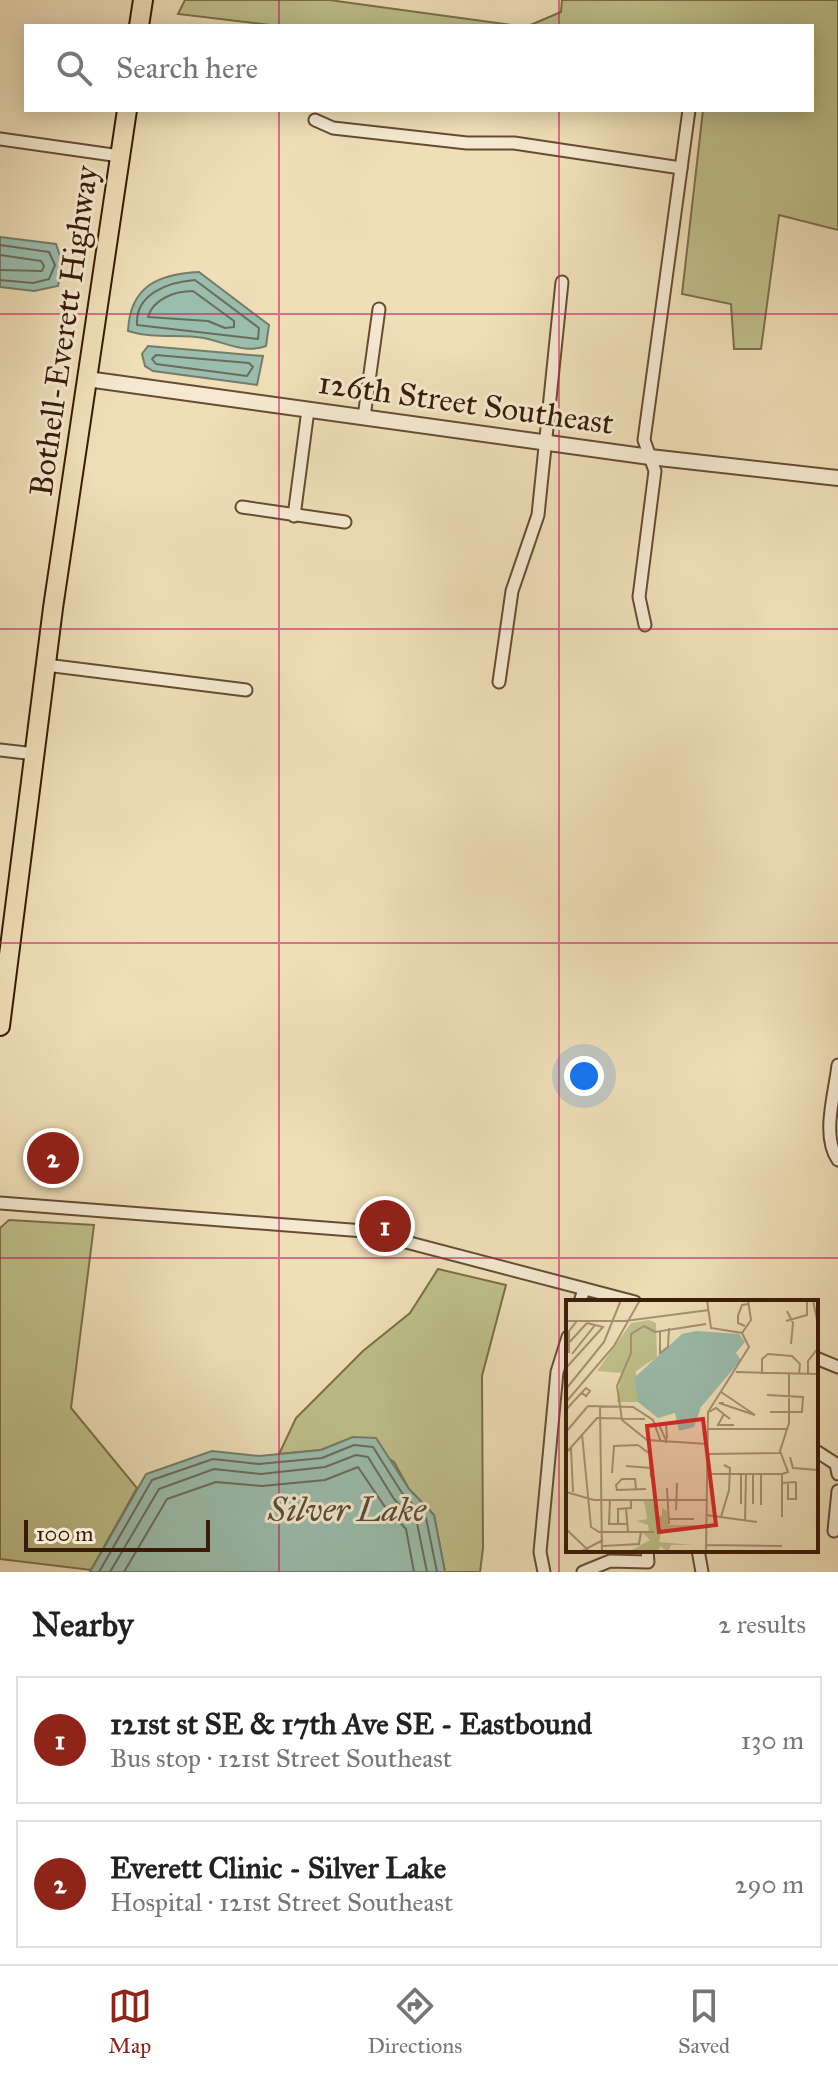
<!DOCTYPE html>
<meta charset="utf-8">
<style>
:root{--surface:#fff;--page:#f2f2f2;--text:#222;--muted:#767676;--line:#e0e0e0;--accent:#8f2418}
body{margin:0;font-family:"IM FELL Great Primer",serif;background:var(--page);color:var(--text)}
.scale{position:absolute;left:24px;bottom:20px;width:186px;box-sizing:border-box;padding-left:8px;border:4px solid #3a1b07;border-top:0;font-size:22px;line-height:28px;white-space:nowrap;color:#3a1b07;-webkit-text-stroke:6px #f5ead1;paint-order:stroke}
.you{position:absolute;left:584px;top:1076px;width:28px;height:28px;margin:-20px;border:6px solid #fff;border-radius:50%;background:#1a73e8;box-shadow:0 0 0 12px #1a73e833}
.badge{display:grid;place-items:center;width:52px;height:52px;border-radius:50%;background:var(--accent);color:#fff;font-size:26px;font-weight:700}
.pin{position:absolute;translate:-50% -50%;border:4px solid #fff;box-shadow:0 2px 8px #0006}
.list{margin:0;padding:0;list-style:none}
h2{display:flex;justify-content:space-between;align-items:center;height:104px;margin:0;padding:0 32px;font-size:34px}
h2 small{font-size:26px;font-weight:400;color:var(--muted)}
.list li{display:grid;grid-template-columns:52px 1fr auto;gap:24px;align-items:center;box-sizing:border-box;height:128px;margin:0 16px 16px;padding:0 16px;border:2px solid var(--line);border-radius:0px}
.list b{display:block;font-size:30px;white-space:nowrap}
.list p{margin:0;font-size:26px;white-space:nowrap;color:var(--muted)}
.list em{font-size:26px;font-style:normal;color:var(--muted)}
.icon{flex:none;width:44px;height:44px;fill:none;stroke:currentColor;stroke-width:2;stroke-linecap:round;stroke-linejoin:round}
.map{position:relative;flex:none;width:838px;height:1572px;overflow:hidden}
.search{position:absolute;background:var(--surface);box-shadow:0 4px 20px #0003;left:24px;right:24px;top:24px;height:88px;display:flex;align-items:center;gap:20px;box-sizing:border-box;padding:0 28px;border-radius:0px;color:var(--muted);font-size:30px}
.sheet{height:392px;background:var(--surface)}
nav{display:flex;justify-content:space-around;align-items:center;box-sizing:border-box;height:112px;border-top:2px solid var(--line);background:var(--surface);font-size:22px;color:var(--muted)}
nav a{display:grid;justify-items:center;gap:4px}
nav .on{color:var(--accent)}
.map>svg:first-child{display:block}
.green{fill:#bec08b;stroke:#7c6e49;stroke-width:2}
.water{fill:#9abdad;stroke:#747c6b;stroke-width:2}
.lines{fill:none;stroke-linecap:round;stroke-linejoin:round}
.shore{stroke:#6a6c5a;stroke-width:2}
.minor-casing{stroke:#674c33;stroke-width:15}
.tertiary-casing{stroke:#674c33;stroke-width:18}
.primary-casing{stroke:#3a1b07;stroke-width:22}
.minor{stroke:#f5ead1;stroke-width:11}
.tertiary{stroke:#f5ead1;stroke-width:14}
.primary{stroke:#efdfb8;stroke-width:18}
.grid{fill:none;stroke:#c2185b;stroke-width:2;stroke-opacity:0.55}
.labels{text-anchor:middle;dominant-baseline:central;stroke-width:6;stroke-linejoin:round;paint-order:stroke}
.street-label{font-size:32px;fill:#3a1b07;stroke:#f5ead1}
.water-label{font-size:34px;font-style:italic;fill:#574c39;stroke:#f5ead1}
.inset-road{fill:none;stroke:#a79171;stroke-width:2}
.view{fill:#d62828;fill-opacity:0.15;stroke:#d62828;stroke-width:4}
.inset-edge{fill:none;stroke:#3a1b07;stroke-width:4}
</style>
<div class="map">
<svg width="838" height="1572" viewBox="0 0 838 1572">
<rect width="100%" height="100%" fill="#efdfb8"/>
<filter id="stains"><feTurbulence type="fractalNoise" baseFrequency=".0025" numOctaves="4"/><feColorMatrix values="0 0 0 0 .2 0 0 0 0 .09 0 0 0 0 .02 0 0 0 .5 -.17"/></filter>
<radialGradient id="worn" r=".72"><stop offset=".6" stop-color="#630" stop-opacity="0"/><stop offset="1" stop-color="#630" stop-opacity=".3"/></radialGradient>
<g class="green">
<path d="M185,0H329L519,26H279L178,14Z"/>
<path d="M562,0H838V230L779,215L761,349H734L731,304L682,294L703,110H812V26H528L561,12Z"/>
<path d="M9,1220L94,1225L71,1408L137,1488L91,1570L0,1559V1228Z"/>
<path d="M438,1269L506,1285L482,1376L483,1548L480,1572H445L434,1515L409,1489L394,1462L353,1437L321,1450L279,1454L296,1418L363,1351L410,1313Z"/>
</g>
<g class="water">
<path d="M0,237L56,244L63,265L58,286L34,291L0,287Z"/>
<path d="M199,272L269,325L266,346C245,354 224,342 204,338C178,334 153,339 128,331C130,287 157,274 199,272Z"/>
<path d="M148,346L263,356L257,385L153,371L145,366L142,354Z"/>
<path d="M353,1437L376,1438L409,1489L434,1515L445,1572H90L146,1474L212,1451L259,1456L321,1450Z"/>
</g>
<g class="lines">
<g class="shore">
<path d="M0,245L49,252L55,265L49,279L33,283L0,280"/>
<path d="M0,255L41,261L44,266L42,271L0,270"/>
<path d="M195,280L259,328L258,339L137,325C135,294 168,282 195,280Z"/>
<path d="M193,291L234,321V327L225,328L208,321L148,317C153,299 175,291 193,291Z"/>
<path d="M156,355L249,363L253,367L247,376L156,364L152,359Z"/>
<path d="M99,1572L152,1480L213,1459L259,1464L322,1458L354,1445L373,1447L402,1493L426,1518L437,1572"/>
<path d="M110,1572L159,1489L214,1469L261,1474L325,1467L356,1455L368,1457L394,1499L417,1523L427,1572"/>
<path d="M124,1572L167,1499L216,1482L262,1486L325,1480L358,1467L385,1507L406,1529L414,1572"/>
</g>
<g class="minor-casing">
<g id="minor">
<path d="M315,120L333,128L467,143H514L681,168"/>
<path d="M0,139L120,156"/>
<path d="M364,417L379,309"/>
<path d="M242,507L345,522"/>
<path d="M294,516L308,410"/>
<path d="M645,625L639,597L655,471L644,440L689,110"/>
<path d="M46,665L246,690"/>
<path d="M499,682L512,591L538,515L562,282"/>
<path d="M0,750L35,754"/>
<path d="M838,1065C835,1093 821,1136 838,1160"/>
<path d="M0,1203L364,1231L635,1302"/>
<path d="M580,1302L584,1289"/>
<path d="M816,1358L838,1367"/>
<path d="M816,1451L836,1464L838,1474"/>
<path d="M834,1531L838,1491"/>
<path d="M698,1550L702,1572"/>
<path d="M544,1572L540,1552L557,1372L568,1337"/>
<path d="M583,1572L610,1561L648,1562L647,1550"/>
</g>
</g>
<g class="tertiary-casing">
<path id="tertiary" d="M87,379L650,457L838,478"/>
</g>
<g class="primary-casing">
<g id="primary">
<path d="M139,26L143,0"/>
<path d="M0,1026L53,608L127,110"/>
</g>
</g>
<use href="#minor" class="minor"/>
<use href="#tertiary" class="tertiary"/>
<use href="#primary" class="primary"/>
</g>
<path class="grid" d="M279,0V26M559,0V26M279,110V1572M559,110V1572M0,314H838M0,629H838M0,943H838M0,1258H838"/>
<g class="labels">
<g class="street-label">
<text transform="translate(64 331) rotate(-82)">Bothell-Everett Highway</text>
<text transform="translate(466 403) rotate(8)">126th Street Southeast</text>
</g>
<g class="water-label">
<text x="347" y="1509">Silver Lake</text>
</g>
</g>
<g transform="translate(566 1300)">
<rect width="252" height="252" fill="#efdfb8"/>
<path d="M83,20L90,23L91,57L70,71L72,102H51L55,73L31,71L65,23ZM91,200V215L96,216V208L101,211L102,225H138L95,232L93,242L127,245H105L102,252L94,246L92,252L64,251L84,240L77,233H83L82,225L70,221L81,219L78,201Z" fill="#bec08b"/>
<path d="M130,31L173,34L179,42L170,53L175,60L135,107L128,127L113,131L109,113L92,118L72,102L68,78L116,34Z" fill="#9abdad"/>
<path class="inset-road" d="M247,0L252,25M221,11L227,23L225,44M0,21H59L143,10M220,21L241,15V0M78,26L65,34V53L51,86L56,120L81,140L142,144M78,26L89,32L140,24M179,26L172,23V16L176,5L182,4M94,31V53L102,47L103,28M176,33L185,20L182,0M0,46L21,23M3,53V31L11,21M6,54L29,25M0,68L37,27L21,23M170,72L252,74M196,74V59L202,54L226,56L234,64L233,74M242,74V61L252,48M0,89L38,42L55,0M155,92L189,115L153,103H158M201,95L237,97L236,112H204M0,102L48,46L74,0M22,106L67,107L87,120L95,142M34,106L36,252M0,110L7,102L20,88L24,91L20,96L16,93M143,112L150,108L164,119M158,114L152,125H168M142,129H221M0,132L22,106M16,134L25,227L33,232H88M100,143V140L101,137L100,123L93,125L100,140M72,145L84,154L85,177M5,148L7,192M0,153L31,118L79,119M141,154L214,153M224,157L227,168L252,170M60,166L85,168M46,173L48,146L72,145M141,174H216M187,175V204M216,183L229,182L230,183V199H222V183M101,188L103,224M70,189L69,179H56L50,185L51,190L80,189M0,192L28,200H140M44,199L43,224H62M175,204V175M195,205V175M60,208L62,232M110,210L111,183M140,215L191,222M155,217L163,190L164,168L158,165M216,217V174L222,172L214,151L223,123V74M103,219H128M179,222L180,175M52,224V209L65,208V200M0,229L24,252M140,245L216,246M37,246L73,244L75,232M14,252L37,240M140,252L142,112L183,47L176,33L145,28L141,0"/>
<path class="view" d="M137,119L150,225L93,232L81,126Z"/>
<rect width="252" height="252" class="inset-edge"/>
</g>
<rect width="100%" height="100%" filter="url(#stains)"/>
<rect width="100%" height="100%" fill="url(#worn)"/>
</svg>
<div class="scale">100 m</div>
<div class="you"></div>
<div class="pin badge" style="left:385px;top:1226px">1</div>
<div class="pin badge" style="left:53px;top:1158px">2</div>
<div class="search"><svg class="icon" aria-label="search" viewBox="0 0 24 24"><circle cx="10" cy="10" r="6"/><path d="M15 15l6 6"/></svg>Search here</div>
</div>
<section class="sheet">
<h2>Nearby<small>2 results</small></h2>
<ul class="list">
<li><span class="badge">1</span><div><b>121st st SE &amp; 17th Ave SE - Eastbound</b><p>Bus stop · 121st Street Southeast</p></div><em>130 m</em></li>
<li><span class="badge">2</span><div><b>Everett Clinic - Silver Lake</b><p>Hospital · 121st Street Southeast</p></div><em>290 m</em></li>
</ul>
</section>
<nav>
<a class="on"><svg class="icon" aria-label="map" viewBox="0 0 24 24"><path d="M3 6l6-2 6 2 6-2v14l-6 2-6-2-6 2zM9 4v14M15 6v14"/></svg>Map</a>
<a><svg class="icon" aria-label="directions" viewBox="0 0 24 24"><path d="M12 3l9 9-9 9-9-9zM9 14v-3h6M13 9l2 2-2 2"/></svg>Directions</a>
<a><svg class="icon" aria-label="saved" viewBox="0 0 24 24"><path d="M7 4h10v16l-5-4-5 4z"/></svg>Saved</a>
</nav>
